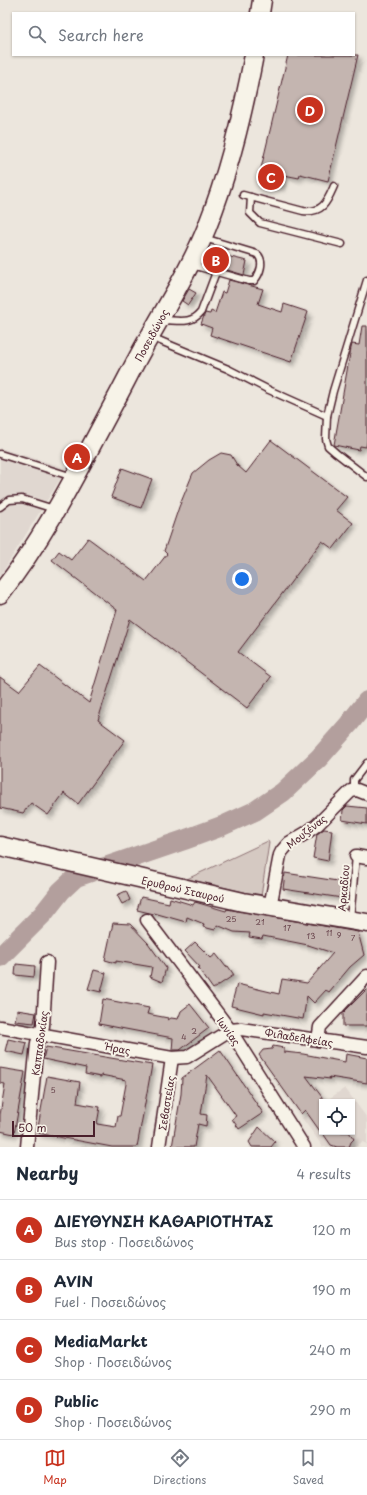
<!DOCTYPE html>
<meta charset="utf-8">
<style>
:root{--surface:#fff;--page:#f6f6f7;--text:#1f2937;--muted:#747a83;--line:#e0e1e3;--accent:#c8321e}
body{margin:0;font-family:"Playpen Sans",sans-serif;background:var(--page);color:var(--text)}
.controls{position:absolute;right:12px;bottom:12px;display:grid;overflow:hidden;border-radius:0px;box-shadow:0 1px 3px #0004}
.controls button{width:36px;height:36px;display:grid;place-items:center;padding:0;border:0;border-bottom:1px solid var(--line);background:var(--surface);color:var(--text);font:20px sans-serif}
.scale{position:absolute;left:12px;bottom:10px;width:83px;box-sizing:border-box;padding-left:4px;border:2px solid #4a1f2b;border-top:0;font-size:11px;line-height:14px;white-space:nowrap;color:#4a1f2b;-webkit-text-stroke:3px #f7f3e8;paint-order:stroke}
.you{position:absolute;left:242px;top:579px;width:14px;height:14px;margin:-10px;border:3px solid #fff;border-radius:50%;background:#1a73e8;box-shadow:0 0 0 6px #1a73e833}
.badge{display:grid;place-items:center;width:26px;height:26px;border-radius:50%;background:var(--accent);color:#fff;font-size:13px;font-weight:700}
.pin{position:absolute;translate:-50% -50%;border:2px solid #fff;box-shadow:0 1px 4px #0006}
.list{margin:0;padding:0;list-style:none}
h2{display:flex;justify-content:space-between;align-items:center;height:52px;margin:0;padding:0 16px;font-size:17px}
h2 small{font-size:13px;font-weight:400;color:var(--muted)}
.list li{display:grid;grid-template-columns:26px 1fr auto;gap:12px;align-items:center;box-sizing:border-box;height:60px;padding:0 16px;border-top:1px solid var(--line)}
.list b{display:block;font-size:15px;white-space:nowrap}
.list p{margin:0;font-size:13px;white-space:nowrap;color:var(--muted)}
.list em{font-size:13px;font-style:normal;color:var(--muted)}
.icon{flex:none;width:22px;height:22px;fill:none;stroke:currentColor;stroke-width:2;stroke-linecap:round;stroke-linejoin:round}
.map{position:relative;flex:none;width:367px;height:1147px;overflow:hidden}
.search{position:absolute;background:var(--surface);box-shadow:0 1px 3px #0004;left:12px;right:12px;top:12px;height:44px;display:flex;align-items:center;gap:10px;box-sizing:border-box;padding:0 14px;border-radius:0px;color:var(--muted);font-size:15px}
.sheet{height:292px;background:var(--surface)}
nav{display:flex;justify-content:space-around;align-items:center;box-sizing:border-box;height:56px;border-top:1px solid var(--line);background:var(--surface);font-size:11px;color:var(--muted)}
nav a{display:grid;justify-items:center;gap:2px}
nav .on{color:var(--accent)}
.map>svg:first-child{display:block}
.built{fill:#e0d7d0}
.green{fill:#d5c9c2;stroke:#907476}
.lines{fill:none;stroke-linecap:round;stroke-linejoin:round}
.river{stroke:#b39f9d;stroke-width:20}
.building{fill:#c4b5b0;stroke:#4a1f2b;filter:url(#shadow)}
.lane-casing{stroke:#4a1f2b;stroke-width:9}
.street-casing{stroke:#4a1f2b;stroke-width:15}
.secondary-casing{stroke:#4a1f2b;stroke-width:21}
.lane{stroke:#f7f3e8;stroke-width:6}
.street{stroke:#f7f3e8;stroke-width:12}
.secondary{stroke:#f7f3e8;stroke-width:18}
.labels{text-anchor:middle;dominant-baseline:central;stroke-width:4;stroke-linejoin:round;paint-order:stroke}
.number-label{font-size:8px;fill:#68444c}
.street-label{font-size:10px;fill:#4a1f2b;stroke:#f7f3e8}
</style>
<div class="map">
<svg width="367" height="1147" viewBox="0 0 367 1147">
<defs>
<filter id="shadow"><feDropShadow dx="3.5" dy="3.5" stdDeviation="2" flood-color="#0004"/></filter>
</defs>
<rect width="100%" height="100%" fill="#ece6dd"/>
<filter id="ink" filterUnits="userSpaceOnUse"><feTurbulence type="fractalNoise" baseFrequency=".025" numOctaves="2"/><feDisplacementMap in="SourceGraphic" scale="8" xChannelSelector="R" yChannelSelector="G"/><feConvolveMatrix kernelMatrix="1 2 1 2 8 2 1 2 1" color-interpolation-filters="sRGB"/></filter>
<g filter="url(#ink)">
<g class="built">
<path d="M0,448L67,468L0,576Z"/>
<path d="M345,1088L367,1118V1144L362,1142L356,1147H323L302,1118L322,1104V1132H352V1102H324Z"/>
</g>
<path class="green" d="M268,841L269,843L261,896L187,879Z"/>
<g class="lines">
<path class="river" d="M0,957L43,914L61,891L76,877L184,840L222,826L255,811L283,792L319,758L349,724L367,701"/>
</g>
<g class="building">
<path d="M288,55H358L328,181L300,174L299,178L284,175L281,187L258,181Z"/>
<path d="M210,252L247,261L244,275L207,264Z"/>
<path d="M229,280L263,289L258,304L282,312L284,304L308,312L291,362L210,335L212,328L201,324L205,313L210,314L211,311L215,313L222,292L225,293Z"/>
<path d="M189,289L196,293L188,305L182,301Z"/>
<path d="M362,326H367V441L366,447L360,446L359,450L334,445L351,348L352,344L359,345Z"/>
<path d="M271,440L347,497L336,510L353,523L333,549L322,541L238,652L271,677L247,708L130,619L98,720L125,740L78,804L64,793L48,815L31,803L23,813L0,808V677L19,691L40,666L89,703L117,610L52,560L59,551L71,560L88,538L146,581L167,554L164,551L179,507L193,473L209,460L221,453L231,455L237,465L246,473Z"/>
<path d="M122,468L152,479L141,508L111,497Z"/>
<path d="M347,806L367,808V824L342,820L343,810Z"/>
<path d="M324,829L332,830L328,861L313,858L317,834Z"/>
<path d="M285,873L344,882L342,898L283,889Z"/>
<path d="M126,891L130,900L122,904L117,895Z"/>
<path d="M141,897L169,903L170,898L193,905L195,902L226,911L227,909L358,932L364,955L350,967L329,992L326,990L314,1003L307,996L303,1019L264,1012V1014L231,1006L237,984L279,994L282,979L307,983L333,953L308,945L263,936L262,939L249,937L250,933L234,932L217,925L215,930L203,927L204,924L187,917L186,922L154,913V914L137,910Z"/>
<path d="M113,923L130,924L148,943L166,968L162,982L150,977L152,967L116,961V963L105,960Z"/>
<path d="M195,942L211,958L216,954L226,967L228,966L234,975L213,989L198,968L200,967L185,951Z"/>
<path d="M16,964L35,966L34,977L15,975Z"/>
<path d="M94,970L106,973L101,992L88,989Z"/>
<path d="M367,989V1026H343V1013Z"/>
<path d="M103,999L149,1008L147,1014L168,1018V1020L171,1018L178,1019L181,1011L190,1004L209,1028L180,1050H172L173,1038L99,1024Z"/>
<path d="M17,1010L36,1013L34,1023L15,1021Z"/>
<path d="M8,1039L27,1043L24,1055L5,1051Z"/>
<path d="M273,1046L284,1048V1052L303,1054L345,1062L346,1054L367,1058V1083L329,1077L330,1079L306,1076L322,1097V1134L305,1110L301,1114L259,1055L263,1050L272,1049Z"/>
<path d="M46,1047L152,1065L137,1147H112L37,1133L47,1076L80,1082L77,1103L100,1107L97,1124L116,1127L118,1116H120L126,1084V1080L101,1075V1077L85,1074L86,1068L43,1059Z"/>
<path d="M220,1050L263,1113L239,1129L232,1119L236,1116L207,1075L201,1114L207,1115L206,1126L198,1124L194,1147H172L181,1094L182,1078Z"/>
<path d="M0,1068L25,1072L14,1134L0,1131V1115L5,1084L0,1083Z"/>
<path d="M259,1127L275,1142L271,1147H252L249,1142Z"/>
<path d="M322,1132H349L354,1139L351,1142L349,1147H337L331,1145Z"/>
</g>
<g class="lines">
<g class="lane-casing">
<g id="lane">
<path d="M243,195L303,211C323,213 327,202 334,186"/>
<path d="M251,197L250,213L260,223L342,244"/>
<path d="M192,265L249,281H254C260,274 265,261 257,254L204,238"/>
<path d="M367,280L333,391L327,416L326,439L328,446L336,453L367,477"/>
<path d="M163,320C177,320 191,325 201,312L216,272"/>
<path d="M151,337L228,369L269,390L327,416"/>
<path d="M0,454L73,477"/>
<path d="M0,507L9,500L22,499L54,509"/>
<path d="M354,790V780L367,763"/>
<path d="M350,919L356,856"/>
</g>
</g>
<g class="street-casing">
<g id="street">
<path d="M356,856L367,858"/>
<path d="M270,907L280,855L282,851L289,843L306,833L317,825L351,791L357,790L367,794"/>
<path d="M147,920L230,1030L304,1147"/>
<path d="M0,1027L172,1058L187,1057L230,1030L241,1029L367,1047"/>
<path d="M318,1040L320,1027L367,976"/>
<path d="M27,1147L37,1043L43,1026L47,962"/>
<path d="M159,1147L172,1058"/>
</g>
</g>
<g class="secondary-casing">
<g id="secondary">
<path d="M260,13L262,0"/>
<path d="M0,594C46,536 79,468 114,403C126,381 137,358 150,336C170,300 192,265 207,227C229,172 243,113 254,55"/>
<path d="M0,846L243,902L367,923"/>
</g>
</g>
<use href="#lane" class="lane"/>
<use href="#street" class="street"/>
<use href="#secondary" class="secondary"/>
</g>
</g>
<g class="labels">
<g class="number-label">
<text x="231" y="919">25</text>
<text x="260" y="922">21</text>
<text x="287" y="928">17</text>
<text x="329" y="933">11</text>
<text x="339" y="935">9</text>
<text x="311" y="936">13</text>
<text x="353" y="938">7</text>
<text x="194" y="1031">2</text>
<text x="184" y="1037">4</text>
<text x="53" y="1090">5</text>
</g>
<g class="street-label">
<text transform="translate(151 335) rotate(-61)">Ποσειδώνος</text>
<text transform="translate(306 831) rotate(-38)">Μουζένας</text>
<text transform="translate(343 888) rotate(-85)">Αρκαδίου</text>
<text transform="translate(183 889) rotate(13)">Ερυθρού Σταυρού</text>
<text transform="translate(229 1031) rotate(55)">Ιωνίας</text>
<text transform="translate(299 1037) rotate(9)">Φιλαδελφείας</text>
<text transform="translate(39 1043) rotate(-82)">Καππαδοκίας</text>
<text transform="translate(118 1048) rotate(11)">Ήρας</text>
<text transform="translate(166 1103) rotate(-81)">Σεβαστείας</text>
</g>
</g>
</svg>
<div class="controls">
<button><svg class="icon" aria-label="locate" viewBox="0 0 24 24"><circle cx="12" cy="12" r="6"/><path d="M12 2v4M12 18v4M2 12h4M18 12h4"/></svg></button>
</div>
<div class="scale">50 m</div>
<div class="you"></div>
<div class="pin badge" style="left:77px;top:457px">A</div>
<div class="pin badge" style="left:216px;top:260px">B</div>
<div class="pin badge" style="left:271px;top:177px">C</div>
<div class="pin badge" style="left:310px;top:110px">D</div>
<div class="search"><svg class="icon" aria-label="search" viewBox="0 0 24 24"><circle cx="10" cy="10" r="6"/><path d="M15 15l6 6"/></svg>Search here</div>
</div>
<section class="sheet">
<h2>Nearby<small>4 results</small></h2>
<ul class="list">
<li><span class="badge">A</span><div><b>ΔΙΕΥΘΥΝΣΗ ΚΑΘΑΡΙΟΤΗΤΑΣ</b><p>Bus stop · Ποσειδώνος</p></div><em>120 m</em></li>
<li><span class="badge">B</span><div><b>AVIN</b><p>Fuel · Ποσειδώνος</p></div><em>190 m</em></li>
<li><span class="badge">C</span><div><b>MediaMarkt</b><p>Shop · Ποσειδώνος</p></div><em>240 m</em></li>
<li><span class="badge">D</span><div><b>Public</b><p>Shop · Ποσειδώνος</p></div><em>290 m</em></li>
</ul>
</section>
<nav>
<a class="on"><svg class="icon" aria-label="map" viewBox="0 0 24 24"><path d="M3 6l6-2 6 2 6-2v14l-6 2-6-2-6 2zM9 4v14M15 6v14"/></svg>Map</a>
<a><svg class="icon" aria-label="directions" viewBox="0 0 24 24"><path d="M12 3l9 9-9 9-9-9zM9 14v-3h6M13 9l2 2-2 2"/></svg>Directions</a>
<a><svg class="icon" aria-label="saved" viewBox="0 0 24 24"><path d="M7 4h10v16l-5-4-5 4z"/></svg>Saved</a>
</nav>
